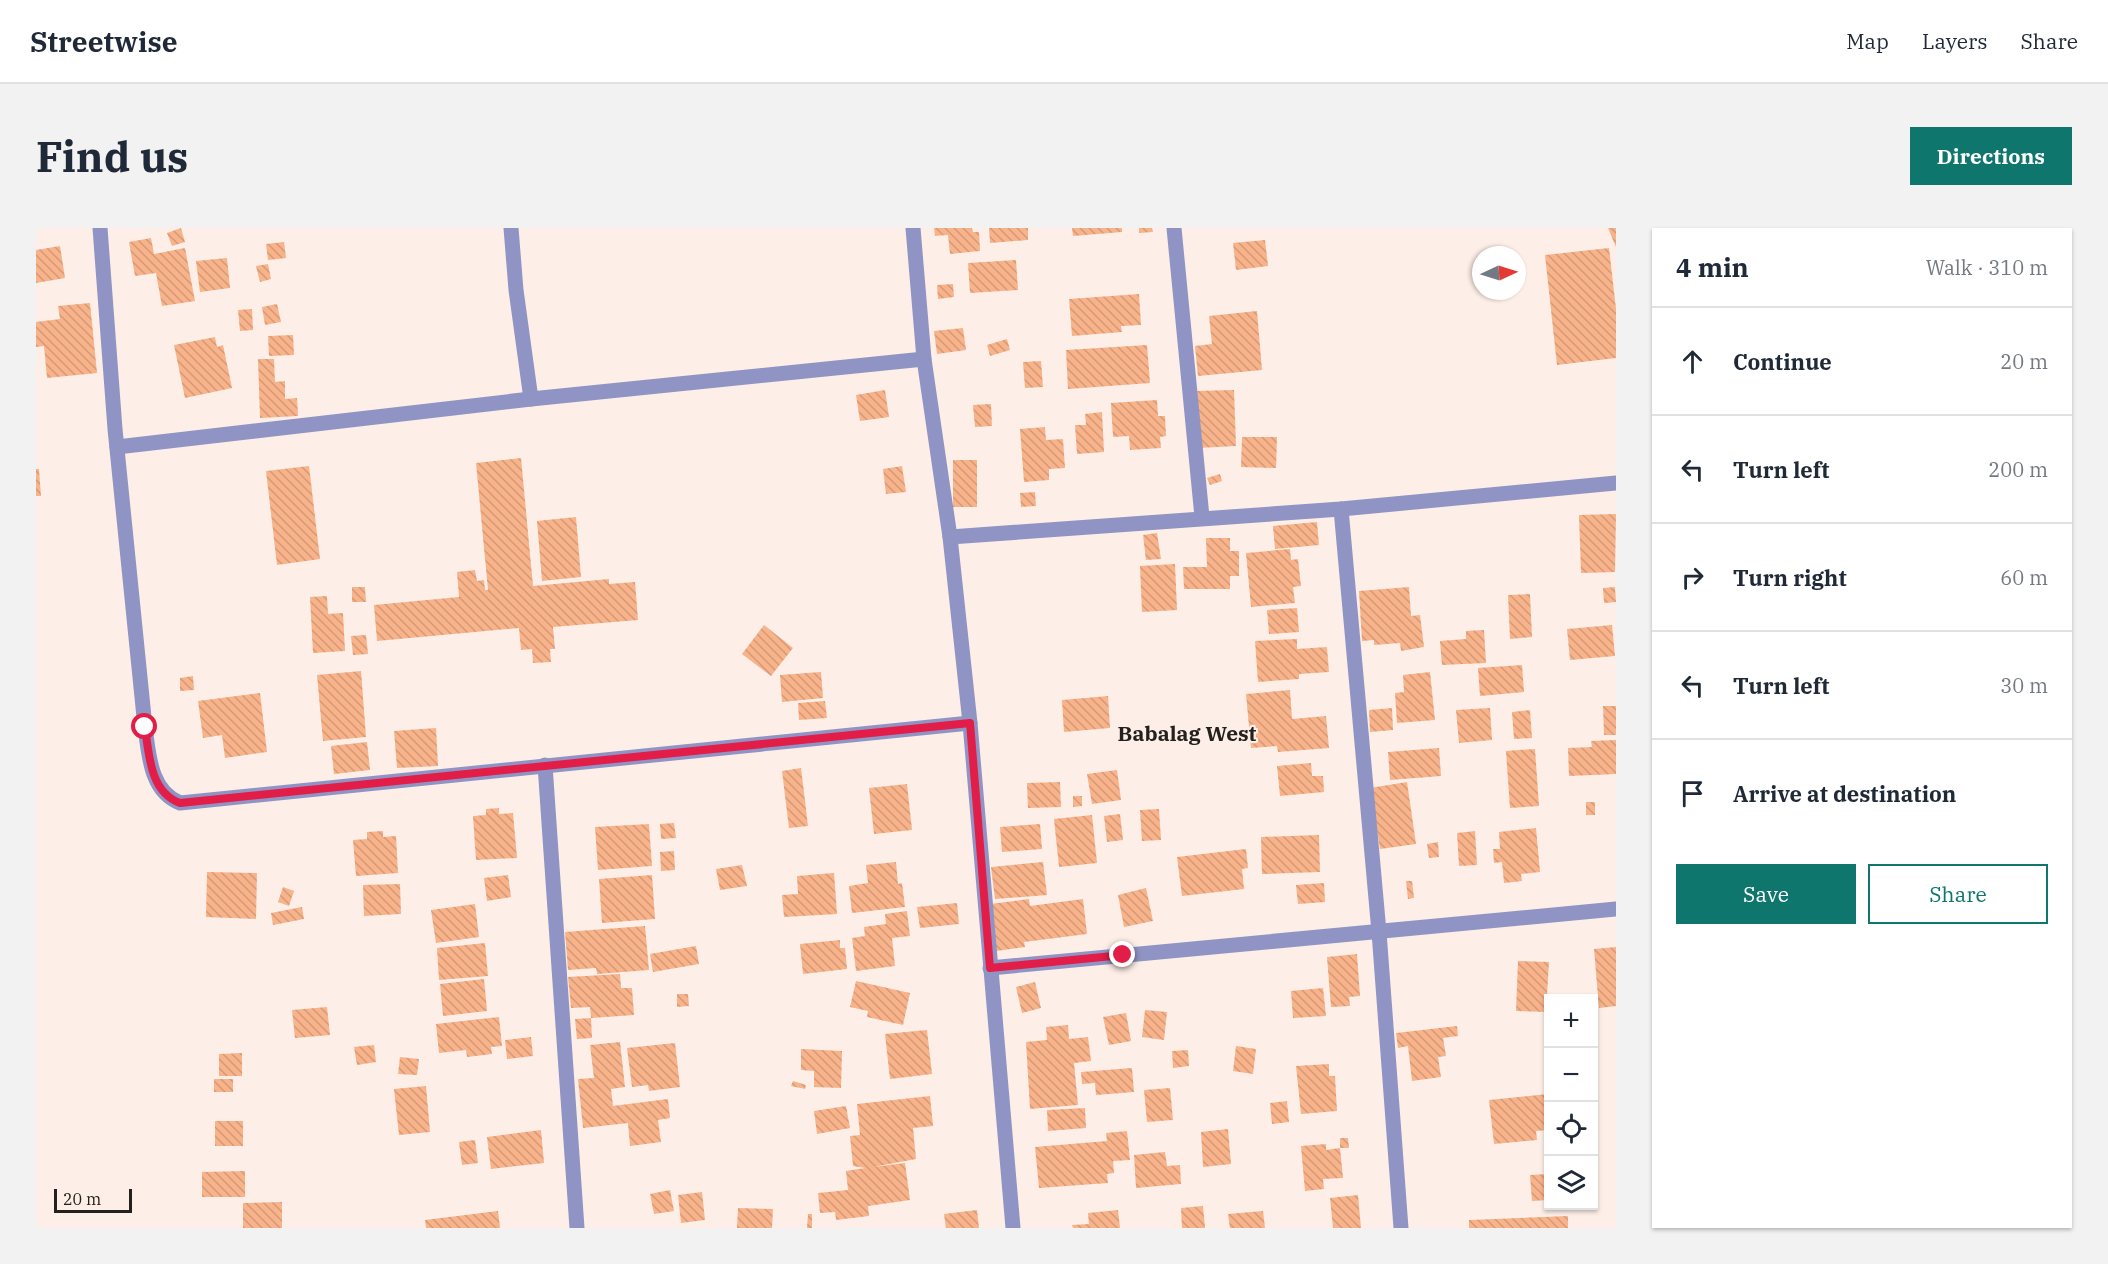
<!DOCTYPE html>
<meta charset="utf-8">
<style>
:root{--surface:#fff;--page:#f2f2f3;--text:#1f2937;--muted:#747a83;--line:#e0e1e3;--accent:#0f766e}
body{margin:0;font-family:"IBM Plex Serif",serif;background:var(--page);color:var(--text)}
.controls{position:absolute;right:18px;bottom:18px;display:grid;overflow:hidden;border-radius:0px;box-shadow:0 2px 4px #0004}
.controls button{width:54px;height:54px;display:grid;place-items:center;padding:0;border:0;border-bottom:2px solid var(--line);background:var(--surface);color:var(--text);font:30px sans-serif}
.compass{position:absolute;left:1436px;top:18px;width:54px;height:54px;border-radius:50%;background:var(--surface);box-shadow:0 2px 4px #0004;rotate:86deg}
.scale{position:absolute;left:18px;bottom:15px;width:78px;box-sizing:border-box;padding-left:6px;border:3px solid #24201d;border-top:0;font-size:16px;line-height:21px;white-space:nowrap;color:#24201d;-webkit-text-stroke:4px #fdefe7;paint-order:stroke}
.stop{position:absolute;width:18px;height:18px;margin:-14px;border:4px solid #e11d48;border-radius:50%;background:#fff}
.stop.end{background:#e11d48;border-color:#fff;box-shadow:0 2px 6px #0008}
.list{margin:0;padding:0;list-style:none}
h2{display:flex;justify-content:space-between;align-items:center;height:78px;margin:0;padding:0 24px;font-size:26px}
h2 small{font-size:20px;font-weight:400;color:var(--muted)}
.list li{display:grid;grid-template-columns:39px 1fr auto;gap:18px;align-items:center;box-sizing:border-box;height:108px;padding:0 24px;border-top:2px solid var(--line)}
.list b{display:block;font-size:22px;white-space:nowrap}
.list em{font-size:20px;font-style:normal;color:var(--muted)}
.actions{display:flex;gap:12px;padding:18px 24px}
.actions a{flex:1;padding:14px 0;border:2px solid var(--accent);border-radius:0px;text-align:center;font-size:21px;color:var(--accent)}
.actions .main{background:var(--accent);color:#fff}
.icon{flex:none;width:33px;height:33px;fill:none;stroke:currentColor;stroke-width:2;stroke-linecap:round;stroke-linejoin:round}
.map{position:relative;flex:none;width:1580px;height:1000px;overflow:hidden;border-radius:0px}
header{display:flex;align-items:center;gap:36px;box-sizing:border-box;height:84px;padding:0 30px;background:var(--surface);border-bottom:2px solid var(--line)}
header strong{font-size:28px}
nav{display:flex;gap:33px;margin-inline-start:auto;font-size:21px}
.intro{display:flex;align-items:center;justify-content:space-between;box-sizing:border-box;height:144px;padding:0 36px}
h1{margin:0;font-size:42px}
.button{padding:15px 27px;border-radius:0px;background:var(--accent);color:#fff;font-size:21px;font-weight:700}
main{display:flex;gap:36px;padding:0 36px}
aside{flex:1;background:var(--surface);border-radius:0px;box-shadow:0 2px 4px #0004}
.map>svg:first-child{display:block}
.building{fill:url(#building-back-hatch)}
.lines{fill:none;stroke-linecap:round;stroke-linejoin:round}
.minor{stroke:#9094c4;stroke-width:15}
.route{stroke:#e11d48;stroke-width:8}
.labels{text-anchor:middle;dominant-baseline:central;stroke-width:4.5;stroke-linejoin:round;paint-order:stroke}
.quarter-label{font-size:21px;font-weight:bold;fill:#24201d;stroke:#fdefe7}
</style>
<header>
<strong>Streetwise</strong>
<nav><a>Map</a><a>Layers</a><a>Share</a></nav>
</header>
<div class="intro"><h1>Find us</h1><a class="button">Directions</a></div>
<main>
<div class="map">
<svg width="1580" height="1000" viewBox="0 0 1580 1000">
<defs>
<pattern id="building-back-hatch" width="6" height="6" patternUnits="userSpaceOnUse" patternTransform="scale(1.5)"><rect width="6" height="6" fill="#f8b38a"/><path d="M-1 5l2 2M0 0l6 6M5-1l2 2" fill="none" stroke="#d49a77"/></pattern>
</defs>
<rect width="100%" height="100%" fill="#fdefe7"/>
<g class="building">
<path d="M145,0L149,14L136,18L131,5Z"/>
<path d="M898,0H936L937,4H943L944,23L914,26L912,7L899,8Z"/>
<path d="M953,0H992V12L954,15Z"/>
<path d="M1036,0H1086V4L1037,8Z"/>
<path d="M1103,0H1116L1117,4L1103,5Z"/>
<path d="M1572,0H1580V19Z"/>
<path d="M115,10L118,26L149,20L159,73L126,78L120,45L99,48L93,14Z"/>
<path d="M1229,12L1232,38L1200,42L1197,15Z"/>
<path d="M248,14L250,30L232,32L230,16Z"/>
<path d="M24,18L29,50L0,55V22Z"/>
<path d="M1573,20L1580,81V130L1521,137L1509,27Z"/>
<path d="M191,30L194,60L164,64L160,33Z"/>
<path d="M980,32L982,62L934,65L932,35Z"/>
<path d="M232,36L235,51L224,54L220,38Z"/>
<path d="M917,56L918,69L902,71L901,57Z"/>
<path d="M1103,66L1105,97L1085,98L1086,104L1036,108L1033,71Z"/>
<path d="M54,75L61,145L11,150L8,118L0,119V94L24,91L22,78Z"/>
<path d="M241,76L245,94L229,97L226,79Z"/>
<path d="M216,81L217,102L204,103L202,82Z"/>
<path d="M1221,83L1226,142L1162,148L1159,118L1176,116L1173,88Z"/>
<path d="M927,100L930,122L901,126L898,103Z"/>
<path d="M257,107L258,127L233,128L232,108Z"/>
<path d="M179,109L181,119L187,117L196,160L149,170L138,117Z"/>
<path d="M971,111L974,122L954,128L951,117Z"/>
<path d="M1111,117L1114,155L1032,161L1030,122Z"/>
<path d="M222,131H238L239,154L249,153V171L261,170L262,188L224,190Z"/>
<path d="M1005,133L1007,159L989,160L987,134Z"/>
<path d="M849,162L853,189L824,193L820,167Z"/>
<path d="M1198,162L1200,218L1162,220L1160,163Z"/>
<path d="M1121,172L1122,188H1129L1130,208L1124,209L1125,220L1094,222L1093,208L1077,209L1075,175Z"/>
<path d="M955,176L956,198L939,199L937,177Z"/>
<path d="M1066,184L1068,224L1041,226L1039,197H1050L1049,186Z"/>
<path d="M1009,199L1010,212L1027,211L1029,240L1013,241V252L988,254L984,201Z"/>
<path d="M1206,209H1241L1240,240L1205,239Z"/>
<path d="M485,230L497,358L573,351V356L599,354L602,392L517,399L519,421H514L515,434L497,435L496,421L485,422L483,400L341,413L338,377L423,369L421,344L439,342L441,353L448,352L449,362H452L440,235Z"/>
<rect x="917" y="232" width="24" height="47"/>
<path d="M273,238L284,331L241,337L230,243Z"/>
<path d="M866,238L870,264L850,266L847,241Z"/>
<path d="M0,241H3L5,268H0Z"/>
<path d="M1184,246L1186,253L1174,257L1171,250Z"/>
<path d="M999,264L1000,278L985,279L984,265Z"/>
<path d="M1580,286L1579,344L1545,345L1543,287Z"/>
<path d="M540,289L545,349L506,353L501,293Z"/>
<path d="M1281,294L1283,317L1239,321L1237,298Z"/>
<path d="M1121,305L1125,331L1110,332L1107,307Z"/>
<path d="M1170,310H1194V323H1203V348H1194V361H1148L1147,339H1171Z"/>
<path d="M1254,321L1255,332L1262,331L1265,358L1257,359L1259,375L1215,379L1210,325Z"/>
<path d="M1139,336L1141,382L1106,384L1104,338Z"/>
<path d="M316,359H329L330,374H316Z"/>
<path d="M1373,359L1375,388L1384,387L1388,419L1365,423L1364,415L1338,417V412L1326,413L1323,363Z"/>
<path d="M1579,359L1580,374L1568,375L1567,360Z"/>
<path d="M1494,366L1496,409L1474,411L1472,367Z"/>
<path d="M291,368L292,386L307,385L309,423L277,425L274,369Z"/>
<path d="M1261,380L1263,404L1233,406L1231,382Z"/>
<path d="M728,397L757,420L735,448L706,426Z"/>
<path d="M1576,397L1579,428L1534,432L1531,401Z"/>
<path d="M1448,402L1450,435L1406,437L1404,413L1430,411V403Z"/>
<path d="M330,407L332,426L317,427L315,408Z"/>
<path d="M1261,411V421L1291,419L1293,444L1263,446V451L1222,454L1219,413Z"/>
<path d="M1486,437L1488,464L1444,468L1442,440Z"/>
<path d="M325,443L330,509L287,513L281,447Z"/>
<path d="M785,444L787,470L746,474L744,447Z"/>
<path d="M1394,444L1399,492L1361,495L1359,465L1368,464L1367,447Z"/>
<path d="M157,448L158,462L144,463V450Z"/>
<path d="M1254,462L1256,491L1290,488L1293,520L1242,524L1241,518L1215,520L1210,466Z"/>
<path d="M224,465L231,524L189,530L186,507L167,510L162,473Z"/>
<path d="M1072,468L1074,500L1028,504L1026,472Z"/>
<path d="M789,473L791,490L763,492L762,475Z"/>
<path d="M1567,478H1580V507H1568Z"/>
<path d="M1356,480L1357,502L1334,504L1333,482Z"/>
<path d="M1454,480L1456,512L1423,515L1420,482Z"/>
<path d="M1494,482L1496,510L1478,511L1476,484Z"/>
<path d="M400,500L402,538L361,540L358,503Z"/>
<path d="M1580,512V546L1533,548L1532,520L1556,519L1555,513Z"/>
<path d="M331,514L334,542L298,546L295,518Z"/>
<path d="M1403,520L1405,548L1354,552L1352,524Z"/>
<path d="M1499,521L1503,578L1474,580L1470,523Z"/>
<path d="M1275,535L1276,548H1287L1288,564L1244,568L1241,538Z"/>
<path d="M765,540L772,598L753,600L746,543Z"/>
<path d="M1081,542L1085,572L1056,576L1051,546Z"/>
<path d="M1024,554L1025,579L992,580L991,555Z"/>
<path d="M1371,554L1380,616L1344,621L1334,560Z"/>
<path d="M871,556L876,602L838,606L833,560Z"/>
<path d="M1037,568H1046V578L1037,579Z"/>
<rect x="1550" y="574" width="9" height="13"/>
<path d="M463,580V586L477,585L481,630L440,632L437,588L450,587V581Z"/>
<path d="M1123,581L1125,612L1106,613L1104,582Z"/>
<path d="M1084,586L1087,612L1071,614L1068,588Z"/>
<path d="M1056,587L1061,635L1023,639L1018,591Z"/>
<path d="M638,595L640,610L625,611L624,596Z"/>
<path d="M613,596L616,638L562,642L559,599Z"/>
<path d="M1004,596L1006,621L966,624L964,599Z"/>
<path d="M1500,600L1504,644L1485,646L1486,653L1468,655L1466,634L1458,635L1457,621H1464L1463,604Z"/>
<path d="M347,603V609L360,608L362,645L320,648L317,612L331,611V604Z"/>
<path d="M1439,603L1441,637L1423,638L1421,605Z"/>
<path d="M1283,607L1284,644L1226,646L1225,609Z"/>
<path d="M1402,614L1403,629L1393,630L1391,616Z"/>
<path d="M1210,621L1212,640L1206,641L1208,661L1146,668L1141,629Z"/>
<path d="M638,623L639,642L625,643L624,624Z"/>
<path d="M860,634L862,656L866,655L869,679L816,685L813,658L832,655L830,637Z"/>
<path d="M1007,634L1011,667L959,671L955,639Z"/>
<path d="M706,637L711,658L684,662L680,641Z"/>
<path d="M171,644L221,645L220,691L170,689Z"/>
<path d="M798,645L801,686L748,689L746,667L762,666L761,648Z"/>
<path d="M472,647L475,669L451,673L448,650Z"/>
<path d="M616,647L619,691L566,695L563,651Z"/>
<path d="M1370,653H1376L1378,670L1372,671Z"/>
<path d="M1288,655L1289,674L1262,676L1260,657Z"/>
<path d="M364,656L365,686L328,688L327,657Z"/>
<path d="M247,659L258,663L253,678L242,674Z"/>
<path d="M1110,660L1117,693L1088,699L1082,667Z"/>
<path d="M993,671L994,678L1047,671L1051,706L988,714L989,719L960,723L954,676Z"/>
<path d="M921,675L923,696L884,700L881,679Z"/>
<path d="M439,676L443,709L400,715L395,682Z"/>
<path d="M266,679L268,691L237,697L235,685Z"/>
<path d="M871,683L874,708L856,710L859,738L820,743L816,710L829,708L828,699L850,696L849,686Z"/>
<path d="M609,698L613,742L561,746L560,740L532,742L529,704Z"/>
<path d="M804,712V720H809L811,741L767,746L764,716Z"/>
<path d="M449,715L452,748L403,752L401,720Z"/>
<path d="M660,718L663,736L617,744L614,726Z"/>
<path d="M1580,719V778L1563,780L1558,721Z"/>
<path d="M1321,726L1324,768L1313,769L1314,778L1295,779L1291,729Z"/>
<path d="M1482,733L1513,734L1510,784L1480,783Z"/>
<path d="M584,746L585,760H596L598,787L555,790L554,779L535,780L532,749Z"/>
<path d="M448,751L451,783L407,788L404,756Z"/>
<path d="M820,753L874,765L867,797L831,789L832,783L814,779Z"/>
<path d="M999,754L1005,780L986,785L980,759Z"/>
<path d="M1287,760L1290,788L1257,790L1255,763Z"/>
<path d="M641,766H652L653,778L641,779Z"/>
<path d="M291,779L294,807L259,810L256,782Z"/>
<path d="M1109,782L1131,784L1128,812L1106,809Z"/>
<path d="M1090,785L1095,813L1073,817L1067,789Z"/>
<path d="M463,789L466,818L455,819L456,826L431,829L430,822L403,825L400,796Z"/>
<path d="M555,790L556,810L541,811L539,791Z"/>
<path d="M1032,797L1033,811L1052,809L1055,833L1038,835L1042,877L994,881L990,814L1011,812L1010,799Z"/>
<path d="M1421,798L1422,808L1407,810L1410,828L1402,829L1405,849L1376,853L1372,818L1362,820L1360,805Z"/>
<path d="M891,802L896,846L854,851L849,806Z"/>
<path d="M495,809L497,828L471,831L469,812Z"/>
<path d="M584,814L589,859L575,861L577,878L632,871L634,890L622,892L625,914L594,918L592,895L547,900L542,851L558,850L554,817Z"/>
<path d="M639,815L644,859L613,863L612,857L596,859L591,820Z"/>
<path d="M338,817L340,834L321,837L318,819Z"/>
<path d="M1200,818L1220,821L1217,846L1197,843Z"/>
<path d="M765,821L806,823L805,860L778,859V843L765,842Z"/>
<path d="M1152,822L1153,838L1137,840L1136,823Z"/>
<path d="M206,825V848H183V826Z"/>
<path d="M364,829L383,831L381,847L362,846Z"/>
<path d="M1293,836V848H1299L1301,883L1265,886L1260,838Z"/>
<path d="M1096,840L1098,864L1060,867L1059,855L1046,856L1045,844Z"/>
<rect x="178" y="851" width="19" height="13"/>
<path d="M757,853L770,857L769,861L755,858Z"/>
<path d="M390,858L394,904L363,907L358,861Z"/>
<path d="M1134,860L1137,892L1111,894L1108,862Z"/>
<path d="M1512,866V902L1500,903L1501,912L1458,916L1453,872Z"/>
<path d="M894,868L897,898L877,900L880,931L837,939L869,935L874,972L832,978L833,988L800,992L799,984L784,985L782,965L812,962L810,943L829,940L817,938L814,908L824,907L821,876Z"/>
<path d="M1251,873L1253,894L1236,896L1234,875Z"/>
<path d="M810,878L814,900L781,906L778,883Z"/>
<path d="M1049,880L1050,900L1012,903L1011,882Z"/>
<rect x="179" y="893" width="28" height="25"/>
<path d="M1192,901L1195,936L1167,939L1165,904Z"/>
<path d="M505,902L508,935L455,941L451,909Z"/>
<path d="M1091,903L1094,932L1077,933L1078,945L1071,946L1072,955L1003,960L999,919L1071,913L1070,905Z"/>
<path d="M1304,910H1312L1313,920H1304Z"/>
<path d="M439,912L442,935L426,937L423,914Z"/>
<path d="M1290,916V922L1304,920L1307,950L1287,951L1288,961L1269,963L1265,918Z"/>
<path d="M1129,924L1131,938L1144,937L1145,956L1100,960L1098,927Z"/>
<path d="M209,943V969H166V944Z"/>
<path d="M1512,946V972L1496,973L1494,947Z"/>
<path d="M634,962L638,983L618,986L614,966Z"/>
<path d="M666,964L669,992L645,995L642,967Z"/>
<path d="M1322,967L1325,1000H1297L1294,970Z"/>
<path d="M246,974V1000H207V975Z"/>
<path d="M1167,978L1169,1000H1146L1145,980Z"/>
<path d="M702,980L737,981L736,1000H701Z"/>
<path d="M941,982L943,1000H910L908,986Z"/>
<path d="M1082,982L1084,1000H1037L1036,997L1053,996L1052,985Z"/>
<path d="M462,983L464,1000H390L389,992Z"/>
<path d="M1227,983L1229,1000H1194L1192,986Z"/>
<path d="M772,986H776V1000H771Z"/>
<path d="M1532,988V1000H1433V992Z"/>
</g>
<g class="lines">
<g class="minor">
<path d="M64,0L79,201L109,499C113,527 114,563 144,575L934,495"/>
<path d="M475,0L480,62L495,171"/>
<path d="M877,0L888,131L914,309L934,495L977,1000"/>
<path d="M1138,0L1166,289"/>
<path d="M81,219L495,171L888,131"/>
<path d="M1305,281L1343,704L1365,1000"/>
<path d="M914,309L1305,281L1580,255"/>
<path d="M509,537L541,1000"/>
<path d="M954,740L1580,681"/>
</g>
</g>
<g class="lines">
<path class="route" d="M109,499C113,527 114,564 144,575L934,495L954,740L1087,727"/>
</g>
<g class="labels">
<g class="quarter-label">
<text x="1151" y="505">Babalag West</text>
</g>
</g>
</svg>
<div class="controls">
<button>+</button>
<button>−</button>
<button><svg class="icon" aria-label="locate" viewBox="0 0 24 24"><circle cx="12" cy="12" r="6"/><path d="M12 2v4M12 18v4M2 12h4M18 12h4"/></svg></button>
<button><svg class="icon" aria-label="layers" viewBox="0 0 24 24"><path d="M12 4l9 5-9 5-9-5zM3 14l9 5 9-5"/></svg></button>
</div>
<svg class="compass" viewBox="-18 -18 36 36"><path d="M0-13l5 13h-10z" fill="#e53935"/><path d="M0 13l5-13h-10z" fill="#747a83"/></svg>
<div class="scale">20 m</div>
<div class="stop" style="left:109px;top:499px"></div>
<div class="stop end" style="left:1087px;top:727px"></div>
</div>
<aside>
<h2>4 min<small>Walk · 310 m</small></h2>
<ul class="list">
<li><svg class="icon" aria-label="ahead" viewBox="0 0 24 24"><path d="M12 20V5M6 11l6-6 6 6"/></svg><div><b>Continue</b></div><em>20 m</em></li>
<li><svg class="icon" aria-label="left" viewBox="0 0 24 24"><path d="M17 20v-9H6M10 6l-5 5 5 5"/></svg><div><b>Turn left</b></div><em>200 m</em></li>
<li><svg class="icon" aria-label="right" viewBox="0 0 24 24"><path d="M7 20v-9h11M14 6l5 5-5 5"/></svg><div><b>Turn right</b></div><em>60 m</em></li>
<li><svg class="icon" aria-label="left" viewBox="0 0 24 24"><path d="M17 20v-9H6M10 6l-5 5 5 5"/></svg><div><b>Turn left</b></div><em>30 m</em></li>
<li><svg class="icon" aria-label="arrive" viewBox="0 0 24 24"><path d="M6 21V4h12l-3 4 3 4H6"/></svg><div><b>Arrive at destination</b></div></li>
</ul>
<div class="actions"><a class="main">Save</a><a>Share</a></div>
</aside>
</main>
